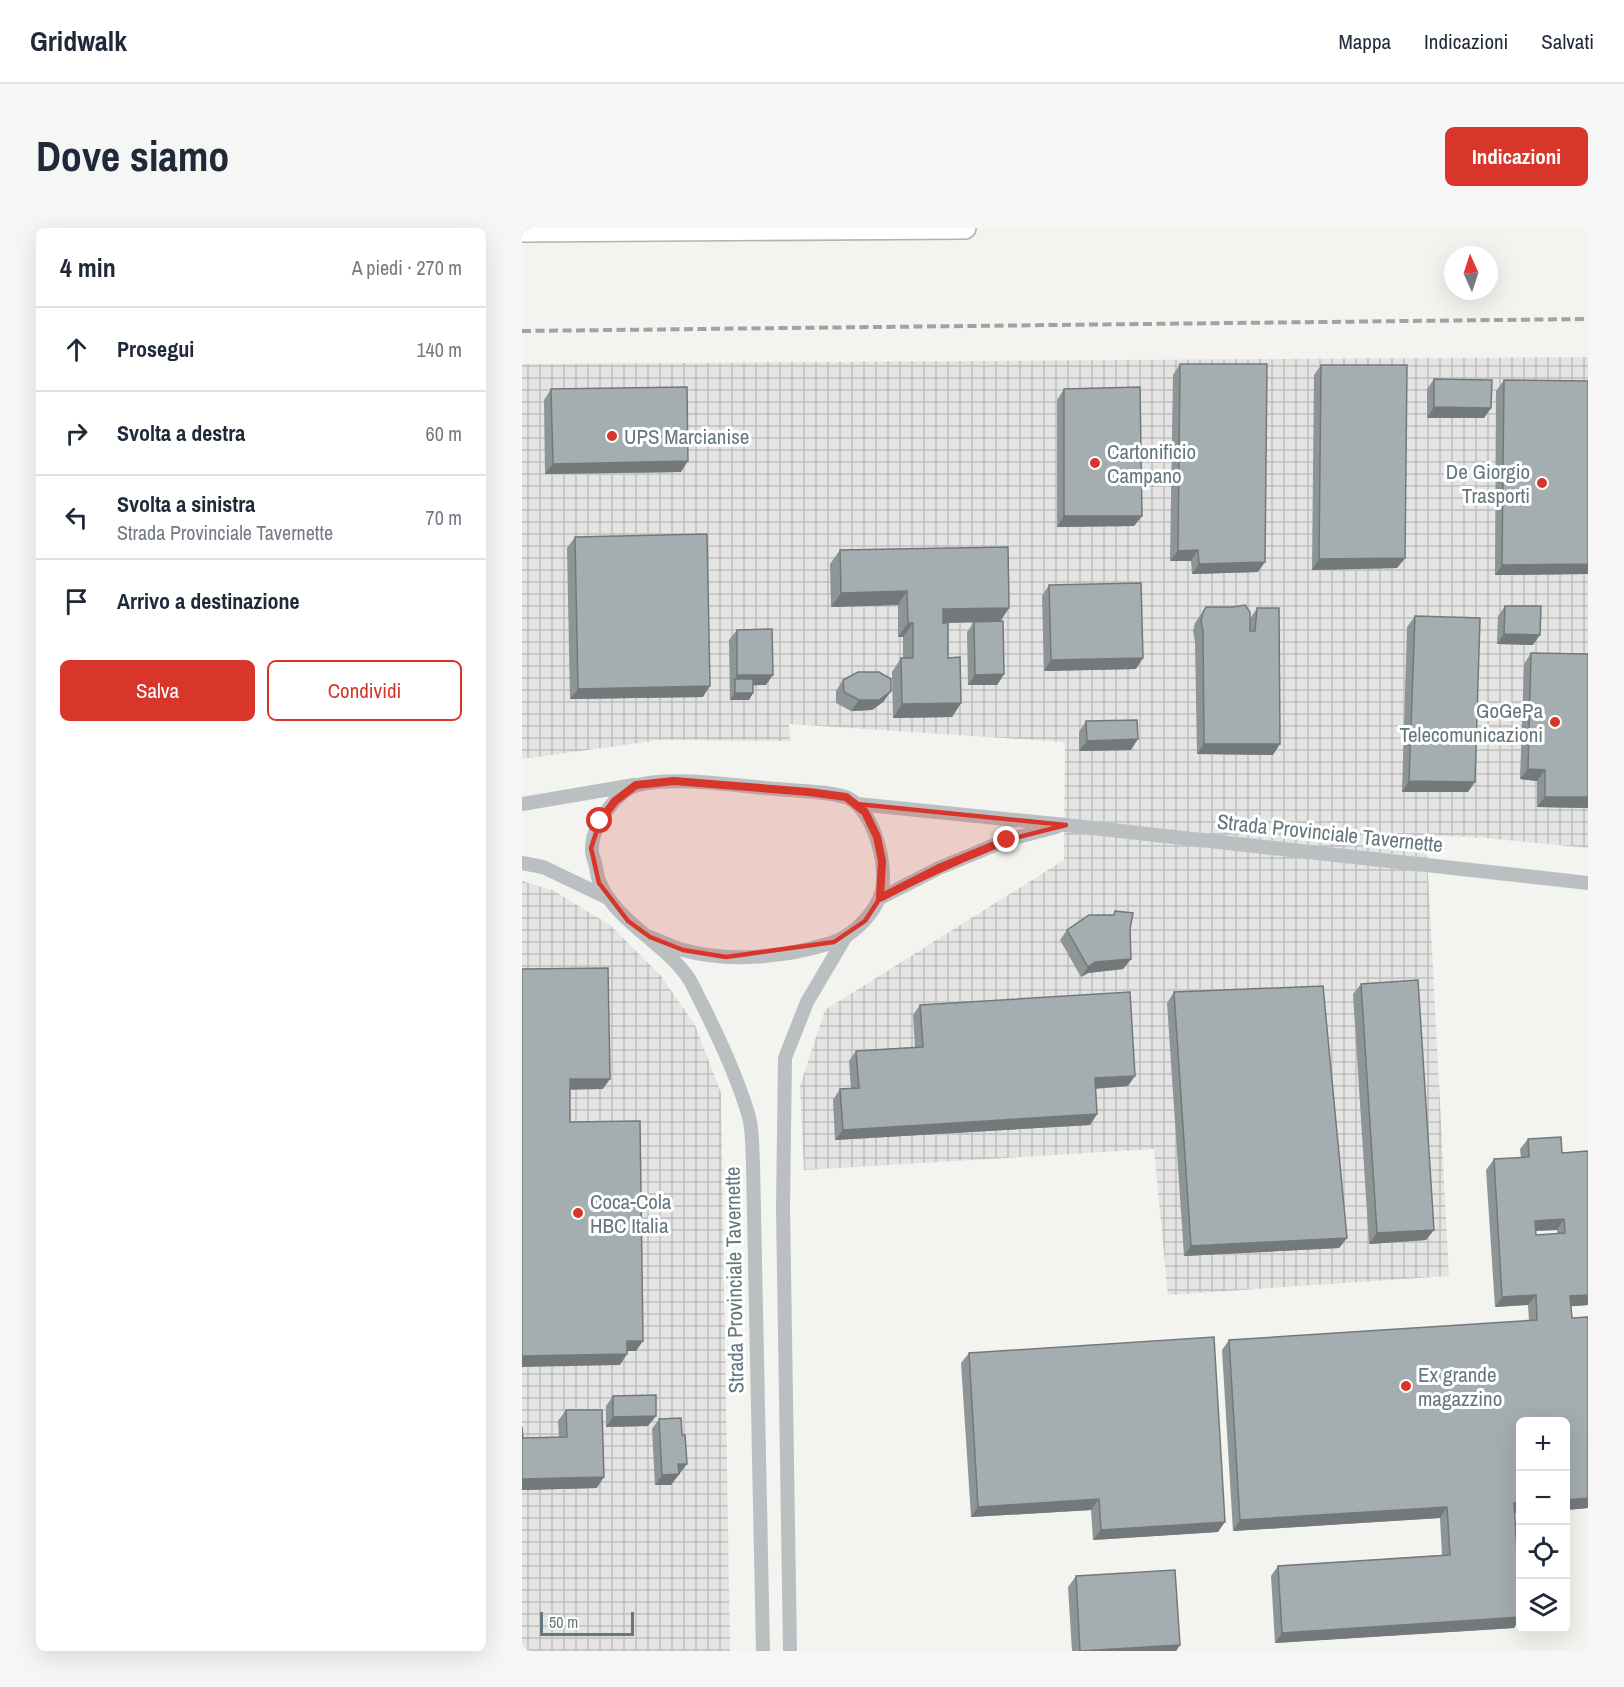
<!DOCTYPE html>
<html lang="it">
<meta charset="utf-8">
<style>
:root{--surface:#fff;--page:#f6f6f7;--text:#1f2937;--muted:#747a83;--line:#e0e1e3;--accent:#d8362b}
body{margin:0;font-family:"Archivo Narrow",sans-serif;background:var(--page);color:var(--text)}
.controls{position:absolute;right:18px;bottom:18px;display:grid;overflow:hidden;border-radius:9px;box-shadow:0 6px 24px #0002}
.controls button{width:54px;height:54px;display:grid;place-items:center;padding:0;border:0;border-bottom:2px solid var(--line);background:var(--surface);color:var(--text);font:30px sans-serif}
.compass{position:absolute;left:922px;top:18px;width:54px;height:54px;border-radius:50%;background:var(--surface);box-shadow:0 6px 24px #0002;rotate:357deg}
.scale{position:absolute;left:18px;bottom:15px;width:94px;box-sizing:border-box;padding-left:6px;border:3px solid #64777f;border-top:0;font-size:16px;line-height:21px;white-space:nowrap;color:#64777f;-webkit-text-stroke:4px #fff;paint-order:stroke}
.stop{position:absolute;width:18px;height:18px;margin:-14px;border:4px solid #d8362b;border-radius:50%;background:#fff}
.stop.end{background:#d8362b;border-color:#fff;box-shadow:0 2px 6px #0008}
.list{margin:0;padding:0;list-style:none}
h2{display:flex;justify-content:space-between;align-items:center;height:78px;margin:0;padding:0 24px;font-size:26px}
h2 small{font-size:20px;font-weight:400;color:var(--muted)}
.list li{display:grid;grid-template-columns:39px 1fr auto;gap:18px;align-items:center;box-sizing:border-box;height:84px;padding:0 24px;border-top:2px solid var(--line)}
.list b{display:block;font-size:22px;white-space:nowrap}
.list p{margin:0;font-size:20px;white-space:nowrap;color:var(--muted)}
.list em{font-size:20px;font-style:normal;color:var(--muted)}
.actions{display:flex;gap:12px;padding:18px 24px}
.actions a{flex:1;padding:14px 0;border:2px solid var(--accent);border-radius:9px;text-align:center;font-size:21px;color:var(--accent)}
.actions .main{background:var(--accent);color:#fff}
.icon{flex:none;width:33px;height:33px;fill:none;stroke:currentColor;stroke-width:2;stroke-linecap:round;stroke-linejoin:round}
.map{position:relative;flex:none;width:1066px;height:1423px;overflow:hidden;border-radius:9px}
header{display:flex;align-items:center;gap:36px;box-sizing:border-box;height:84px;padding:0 30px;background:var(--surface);border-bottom:2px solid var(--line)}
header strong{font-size:28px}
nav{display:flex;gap:33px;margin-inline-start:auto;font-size:21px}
.intro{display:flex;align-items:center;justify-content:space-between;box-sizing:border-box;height:144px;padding:0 36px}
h1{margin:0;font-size:42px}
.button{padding:15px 27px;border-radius:9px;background:var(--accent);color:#fff;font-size:21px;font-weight:700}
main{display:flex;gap:36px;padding:0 36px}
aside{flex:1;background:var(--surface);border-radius:9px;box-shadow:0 6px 24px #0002}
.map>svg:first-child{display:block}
.industrial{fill:url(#industrial-grid)}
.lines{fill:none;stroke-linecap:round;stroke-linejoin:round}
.highway-casing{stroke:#afb4b6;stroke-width:24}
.minor{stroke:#babfc1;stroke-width:14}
.highway{stroke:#fff;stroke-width:21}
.rail{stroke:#9ca4a7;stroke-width:4;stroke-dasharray:9 4.5;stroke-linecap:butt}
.wall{fill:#8d9597;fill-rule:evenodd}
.shaded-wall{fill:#73797b}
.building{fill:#a4adb0;stroke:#73797b;stroke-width:1.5;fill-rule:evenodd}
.route{stroke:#d8362b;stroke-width:8}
.marked{fill:#d8362b;fill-opacity:0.2;stroke:#d8362b;stroke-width:4.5;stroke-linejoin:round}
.poi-dot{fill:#d8362b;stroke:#fff;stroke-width:2}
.labels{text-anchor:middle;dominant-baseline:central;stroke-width:6;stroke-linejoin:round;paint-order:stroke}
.poi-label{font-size:21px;fill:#64777f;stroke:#fff;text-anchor:start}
.street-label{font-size:21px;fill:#64777f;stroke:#fff}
</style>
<header>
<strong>Gridwalk</strong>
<nav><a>Mappa</a><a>Indicazioni</a><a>Salvati</a></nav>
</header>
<div class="intro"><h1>Dove siamo</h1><a class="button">Indicazioni</a></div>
<main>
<aside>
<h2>4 min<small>A piedi · 270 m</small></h2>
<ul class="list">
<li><svg class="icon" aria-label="ahead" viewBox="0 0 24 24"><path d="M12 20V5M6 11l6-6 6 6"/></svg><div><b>Prosegui</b></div><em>140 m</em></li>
<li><svg class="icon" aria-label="right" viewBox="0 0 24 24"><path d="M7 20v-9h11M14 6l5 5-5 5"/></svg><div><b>Svolta a destra</b></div><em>60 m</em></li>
<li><svg class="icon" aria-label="left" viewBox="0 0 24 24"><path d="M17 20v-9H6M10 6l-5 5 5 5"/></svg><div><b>Svolta a sinistra</b><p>Strada Provinciale Tavernette</p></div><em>70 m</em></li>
<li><svg class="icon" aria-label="arrive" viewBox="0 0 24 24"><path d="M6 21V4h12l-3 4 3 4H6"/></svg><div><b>Arrivo a destinazione</b></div></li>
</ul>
<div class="actions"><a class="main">Salva</a><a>Condividi</a></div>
</aside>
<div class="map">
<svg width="1066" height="1423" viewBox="0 0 1066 1423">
<defs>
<pattern id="industrial-grid" width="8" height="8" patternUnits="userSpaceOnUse" patternTransform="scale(1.5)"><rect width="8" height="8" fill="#e4e4e3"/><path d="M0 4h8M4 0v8" fill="none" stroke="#bcbebd"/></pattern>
</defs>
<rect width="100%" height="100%" fill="#f3f3ef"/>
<g class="industrial">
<path d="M1066,129V620L964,610L904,607L927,1048L646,1067L632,921L282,942L278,858L303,782L542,632L543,514L267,496L268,513L138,512L0,531V136Z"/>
<path d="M0,653L32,663L88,697L139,748L173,797L199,865L208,1423H0Z"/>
</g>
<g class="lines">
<g class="highway-casing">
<path id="highway" d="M0,3L443,0"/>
</g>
<g class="minor">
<path d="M0,576L112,557"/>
<path d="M335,576L544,597L1066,655"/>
<path d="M0,635L21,639L86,670"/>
<path d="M358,670L417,640L485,612L534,599"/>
<path d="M128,709C139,713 150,719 161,722C208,735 263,729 309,715C329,709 348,690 357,671C369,645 353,583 326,570C310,563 273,563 255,561C215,558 153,548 116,557C95,562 70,599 70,620C69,625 72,631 73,635C75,642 75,649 78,655C93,692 142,715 165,748C171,756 175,767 180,776C198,812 216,850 227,889C231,904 230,921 231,936L241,1423"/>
<path d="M268,1423L261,980L263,830L285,774L324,708"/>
</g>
<use href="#highway" class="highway"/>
<path class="rail" d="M0,103L1066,91"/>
</g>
<g class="wall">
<path d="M658,136L736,344L670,346L669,333H648L651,147Z"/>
<path d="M799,137L883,330L875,340L790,342L792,147Z"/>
<path d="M912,151L969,180L962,190H905V161Z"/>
<path d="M982,152L1066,153V346L973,347L974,163Z"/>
<path d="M29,161L159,244L23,246L22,172Z"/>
<path d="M542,161L620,288L612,298L535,299V172Z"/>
<path d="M53,309L181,469L48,471L45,320Z"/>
<path d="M318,322L478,393L482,446L475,457H446L445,404L452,394L426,395V430L439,475L430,489L371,490L370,444L379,430H381V409H376V377L309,379L308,336Z"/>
<path d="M527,357L614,441L522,443L520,368Z"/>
<path d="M983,378L1011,417L975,416L976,388Z"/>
<path d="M684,379L728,391L735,380L751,527L675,526L673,414L671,403L673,395Z"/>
<path d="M893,388L946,564H880L885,399Z"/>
<path d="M215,402L244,457H231V465L227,472H208L207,412Z"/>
<path d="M1009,425L1066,580L1015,579V553L998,551L1002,436Z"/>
<path d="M321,452L369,463L361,474L350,482L329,483L314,475V463Z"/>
<path d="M564,493L609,522L557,523V504Z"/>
<path d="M593,683L608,701L609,731L601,741L566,745L559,749L538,712L545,702L591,687Z"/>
<path d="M839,756L904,1012L847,1016L831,766Z"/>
<path d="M652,764L825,1010L817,1020L662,1028L645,775Z"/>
<path d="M398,777L606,858L573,861L575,886L568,897L313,912L311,872L318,861L329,860L327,833L334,823L393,819L391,787Z"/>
<path d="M1006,911L1040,925L1066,1077L1049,1078L1066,1280L1044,1282V1194L992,1285L999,1390L992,1400L753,1415L749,1348L756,1338L920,1327L918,1290L711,1303L700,1122L707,1112L1007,1093L1006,1077L973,1079L964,942L972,931L999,930L998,921ZM1035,1002V1006L1014,1007V1003Z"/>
<path d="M447,1125L696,1304L571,1312L569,1282L449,1289L439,1135Z"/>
<path d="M91,1168L126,1198L84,1199V1178Z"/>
<path d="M44,1182L75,1260L0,1262V1199L1,1210L37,1209L36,1193Z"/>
<path d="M137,1191L158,1246H157L149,1257H133L130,1201Z"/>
<path d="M554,1348L658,1417L654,1423H550L546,1359Z"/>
</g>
<g class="shaded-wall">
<path d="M912,179L969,180L962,190H905Z"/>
<path d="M166,233L159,244L23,246L31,236Z"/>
<path d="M542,288H620L612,298L535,299Z"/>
<path d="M676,322L669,333H648L656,323Z"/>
<path d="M883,330L875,340L790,342L797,331Z"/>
<path d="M743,334L736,344L670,346L677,336Z"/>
<path d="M1066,336V346L973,347L980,337Z"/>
<path d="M385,363L376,377L309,379L319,365Z"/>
<path d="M487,380L478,394L411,395L421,381Z"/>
<path d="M386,395H391L381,409H376Z"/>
<path d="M982,406L1018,407L1011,417L975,416Z"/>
<path d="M621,430L614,441L522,443L529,432Z"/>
<path d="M482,446L475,457H446L453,447Z"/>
<path d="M215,447H251L244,457L213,458V451Z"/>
<path d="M188,458L181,469L48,471L56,461Z"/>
<path d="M369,463L361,474L350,482L329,483L337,472Z"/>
<path d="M213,465H231L227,472H208Z"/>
<path d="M439,475L430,489L371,490L380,476Z"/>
<path d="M616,511L609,522L557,523L565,513Z"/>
<path d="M682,516H758L751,527L675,526Z"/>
<path d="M1006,541L1023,542L1015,553L998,551Z"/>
<path d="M887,553L953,554L946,564H880Z"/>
<path d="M1023,569H1066V580L1015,579Z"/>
<path d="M609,731L601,741L566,745L559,749L566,739L573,734Z"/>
<path d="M613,848L606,858L566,861L573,850Z"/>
<path d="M48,851H88L81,861L40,862Z"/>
<path d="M575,886L568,897L313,912L321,902Z"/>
<path d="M1042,991L1035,1002L1006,1003L1013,993Z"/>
<path d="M912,1002L904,1012L847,1016L855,1005Z"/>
<path d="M825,1010L817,1020L662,1028L669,1018Z"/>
<path d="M1014,1067L1006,1077L973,1079L980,1069Z"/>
<path d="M1066,1067V1077L1041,1079L1048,1068Z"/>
<path d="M105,1113H121L114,1123H98Z"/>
<path d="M105,1126L98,1137L0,1139V1128Z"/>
<path d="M134,1188L126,1198L84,1199L91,1189Z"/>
<path d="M156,1236H165L149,1257H133L140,1247Z"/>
<path d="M82,1249L75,1260L0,1262V1251Z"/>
<path d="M1066,1270V1280L1044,1282V1272Z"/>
<path d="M577,1271L569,1282L449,1289L456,1279Z"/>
<path d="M992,1275H999V1285L984,1286Z"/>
<path d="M925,1279L918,1290L711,1303L718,1292Z"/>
<path d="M703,1294L696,1304L571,1312L579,1302Z"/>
<path d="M999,1389L992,1400L753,1415L760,1405Z"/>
<path d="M658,1417L654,1423H561Z"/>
</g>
<g class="building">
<path d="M658,136H745L743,334L677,336L676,322L656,323Z"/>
<path d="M799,137H885L883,330L797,331Z"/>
<path d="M912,151L970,152L969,180L912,179Z"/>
<path d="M982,152L1066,153V336L980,337Z"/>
<path d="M165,159L166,233L31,236L29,161Z"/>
<path d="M618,159L620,288H542V161Z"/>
<path d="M185,306L188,458L56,461L53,309Z"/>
<path d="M486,319L487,380L421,381V395H426V430L438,429L439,475L380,476L379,430H391V395H386L385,363L319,365L318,322Z"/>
<path d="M619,355L621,430L529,432L527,357Z"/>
<path d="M723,377L728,384V403H733L735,380H757L758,516H682L681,403L679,393L681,384L684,379H711Z"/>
<path d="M983,378H1019L1018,407L982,406Z"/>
<path d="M893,388L958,390L953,554L887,553Z"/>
<path d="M481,393L482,446L453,447L452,394Z"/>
<path d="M250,401L251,447H215V402Z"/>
<path d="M1009,425L1066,426V569H1023V542L1006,541Z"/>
<path d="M336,444H357L369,451V463L357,472H337L322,464L321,452Z"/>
<rect x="213" y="451" width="18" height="14"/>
<path d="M615,492L616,511L565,513L564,493Z"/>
<path d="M593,683L611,685L608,701L609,731L573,734L566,739L545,702L567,687H592Z"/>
<path d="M86,740L88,851H48V894L118,893L121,1113H105V1126L0,1128V741Z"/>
<path d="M896,752L912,1002L855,1005L839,756Z"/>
<path d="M801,758L825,1010L669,1018L652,764Z"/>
<path d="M608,764L613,848L573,850L575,886L321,902L318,861L337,860L334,823L401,819L398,777Z"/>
<path d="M1039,909L1040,925L1066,923V1067L1048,1068L1050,1090L1066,1089V1270L1044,1272V1194H999V1275H992L999,1389L760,1405L756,1338L928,1327L925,1279L718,1292L707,1112L1015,1092L1014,1067L980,1069L972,931L1007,929L1006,911ZM1042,991L1043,1005L1014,1007L1013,993Z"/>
<path d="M692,1109L703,1294L579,1302L577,1271L456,1279L447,1125Z"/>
<path d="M134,1167V1188L91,1189V1168Z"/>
<path d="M44,1182H80L82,1249L0,1251V1199L1,1210L45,1209Z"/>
<path d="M159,1190L160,1207H163L165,1236H156L157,1246L140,1247L137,1191Z"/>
<path d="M653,1342L658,1417L558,1423L554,1348Z"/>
</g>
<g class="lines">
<path class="route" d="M78,593L93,573L114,557L152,553L287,564L324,569L343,584L355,609L360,633L358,670L417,640L485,612"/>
</g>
<path class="marked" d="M152,553L287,564L324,569L335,576L544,597L485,612L358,670L343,693L312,714L204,729L161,722L128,709L106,693L77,655L69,620L78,593L93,573L114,557Z"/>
<g class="poi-dot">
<circle cx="90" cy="208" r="6"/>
<circle cx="573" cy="235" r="6"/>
<circle cx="1020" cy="255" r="6"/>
<circle cx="1033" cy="494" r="6"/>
<circle cx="56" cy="985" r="6"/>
<circle cx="884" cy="1158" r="6"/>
</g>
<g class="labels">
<g class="poi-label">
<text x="102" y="208">UPS Marcianise</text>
<text x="585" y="223">Cartonificio<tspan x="585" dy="24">Campano</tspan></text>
<text x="1008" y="243" text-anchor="end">De Giorgio<tspan x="1008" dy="24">Trasporti</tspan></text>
<text x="1021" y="482" text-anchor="end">GoGePa<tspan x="1021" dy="24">Telecomunicazioni</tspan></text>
<text x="68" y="973">Coca-Cola<tspan x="68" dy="24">HBC Italia</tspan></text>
<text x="896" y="1146">Ex grande<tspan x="896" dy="24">magazzino</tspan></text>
</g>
<g class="street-label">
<text transform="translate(808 605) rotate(6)">Strada Provinciale Tavernette</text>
<text transform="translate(212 1052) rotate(-91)">Strada Provinciale Tavernette</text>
</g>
</g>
</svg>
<div class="controls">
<button>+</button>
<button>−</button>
<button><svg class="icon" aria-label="locate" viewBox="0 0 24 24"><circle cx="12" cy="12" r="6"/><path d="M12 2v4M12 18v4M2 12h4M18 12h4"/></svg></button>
<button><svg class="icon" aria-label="layers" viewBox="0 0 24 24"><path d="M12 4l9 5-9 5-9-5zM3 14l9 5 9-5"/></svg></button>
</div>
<svg class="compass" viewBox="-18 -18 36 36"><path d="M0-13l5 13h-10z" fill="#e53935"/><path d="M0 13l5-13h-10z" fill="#747a83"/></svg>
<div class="scale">50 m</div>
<div class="stop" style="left:78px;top:593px"></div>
<div class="stop end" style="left:485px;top:612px"></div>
</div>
</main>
